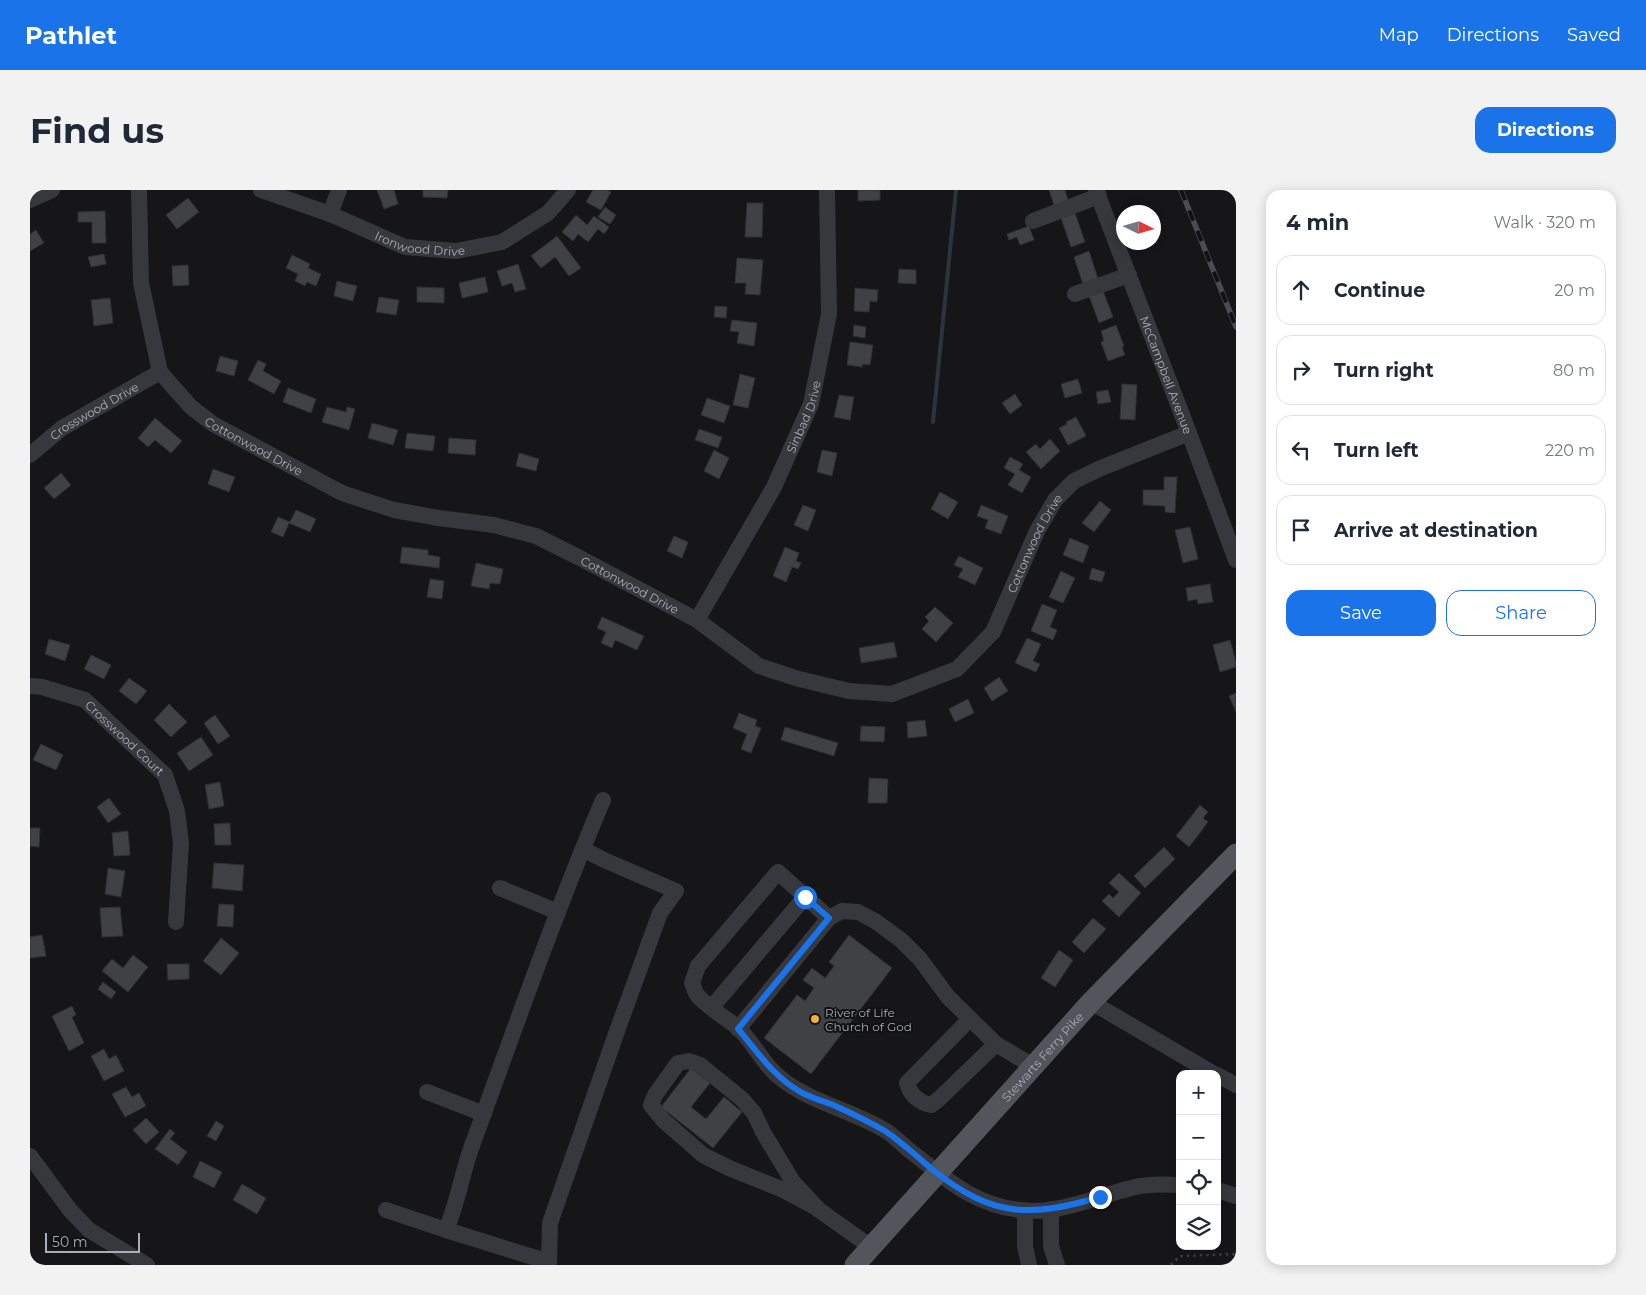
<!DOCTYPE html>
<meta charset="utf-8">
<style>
:root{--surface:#fff;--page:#f2f2f3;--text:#1f2937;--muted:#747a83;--line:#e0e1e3;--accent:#1a73e8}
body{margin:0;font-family:Montserrat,sans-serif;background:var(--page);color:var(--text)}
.controls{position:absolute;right:15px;bottom:15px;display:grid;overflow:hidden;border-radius:10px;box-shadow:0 2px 12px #0003}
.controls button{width:45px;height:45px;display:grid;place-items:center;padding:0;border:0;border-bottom:1px solid var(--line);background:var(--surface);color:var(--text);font:25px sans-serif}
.compass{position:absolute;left:1086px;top:15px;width:45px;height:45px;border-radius:50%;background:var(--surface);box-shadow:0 2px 12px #0003;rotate:95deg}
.scale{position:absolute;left:15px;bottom:12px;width:95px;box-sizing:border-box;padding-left:5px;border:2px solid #a8adb8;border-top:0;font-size:14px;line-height:18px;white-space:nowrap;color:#a8adb8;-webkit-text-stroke:4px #111113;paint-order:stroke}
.stop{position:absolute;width:15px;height:15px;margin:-11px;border:4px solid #1a73e8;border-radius:50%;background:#fff}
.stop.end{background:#1a73e8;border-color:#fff;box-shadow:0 1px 5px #0008}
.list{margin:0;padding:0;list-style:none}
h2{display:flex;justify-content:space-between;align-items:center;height:65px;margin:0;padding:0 20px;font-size:21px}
h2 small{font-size:16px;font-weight:400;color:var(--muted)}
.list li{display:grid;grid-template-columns:32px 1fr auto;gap:15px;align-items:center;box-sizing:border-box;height:70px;margin:0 10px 10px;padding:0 10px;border:1px solid var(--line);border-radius:15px}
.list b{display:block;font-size:19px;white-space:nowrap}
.list em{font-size:16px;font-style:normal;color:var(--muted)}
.actions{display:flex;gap:10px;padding:15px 20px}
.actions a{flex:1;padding:11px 0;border:1px solid var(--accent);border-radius:15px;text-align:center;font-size:18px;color:var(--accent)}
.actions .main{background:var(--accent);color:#fff}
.icon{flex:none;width:28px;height:28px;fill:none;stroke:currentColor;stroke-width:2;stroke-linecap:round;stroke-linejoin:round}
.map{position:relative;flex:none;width:1206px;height:1075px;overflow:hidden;border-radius:15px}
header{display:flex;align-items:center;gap:30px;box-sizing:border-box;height:70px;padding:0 25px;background:var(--accent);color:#fff}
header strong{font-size:24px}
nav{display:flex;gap:28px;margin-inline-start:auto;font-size:18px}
.intro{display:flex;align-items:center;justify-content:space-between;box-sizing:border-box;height:120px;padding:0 30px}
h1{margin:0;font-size:35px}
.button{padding:12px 22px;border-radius:15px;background:var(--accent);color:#fff;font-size:18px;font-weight:700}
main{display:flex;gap:30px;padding:0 30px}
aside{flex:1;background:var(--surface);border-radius:15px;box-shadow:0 2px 12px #0003}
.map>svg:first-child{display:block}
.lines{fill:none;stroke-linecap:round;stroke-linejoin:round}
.stream{stroke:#2c353c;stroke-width:4}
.building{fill:#404145;stroke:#303034}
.path{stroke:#3d3f44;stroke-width:2.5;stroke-dasharray:2.5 4;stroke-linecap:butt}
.minor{stroke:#37383d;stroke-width:16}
.major{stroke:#53555c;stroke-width:21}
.rail-casing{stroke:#4a4c52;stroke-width:5.5}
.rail{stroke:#111113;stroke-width:4;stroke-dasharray:11;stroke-linecap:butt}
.route{stroke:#1a73e8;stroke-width:6}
.poi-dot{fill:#f2b134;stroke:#111113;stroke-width:2}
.labels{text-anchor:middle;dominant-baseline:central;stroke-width:4;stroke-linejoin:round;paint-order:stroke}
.street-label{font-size:12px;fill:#a8adb8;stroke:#111113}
.poi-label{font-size:12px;fill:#a8adb8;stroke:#111113;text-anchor:start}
</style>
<header>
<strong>Pathlet</strong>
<nav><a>Map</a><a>Directions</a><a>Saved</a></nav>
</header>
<div class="intro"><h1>Find us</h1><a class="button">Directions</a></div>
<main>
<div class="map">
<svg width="1206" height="1075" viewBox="0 0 1206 1075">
<rect width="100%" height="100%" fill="#161618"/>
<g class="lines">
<path class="stream" d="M903,232L926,0"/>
</g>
<g class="building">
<path d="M347,0H364L368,14L354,19Z"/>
<path d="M393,0H418L417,8L393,7Z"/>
<path d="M563,0H577L581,2L571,20L556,12Z"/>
<path d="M828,0H850V10L828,11Z"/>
<path d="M1019,0H1035L1039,13L1025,18Z"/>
<path d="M158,8L169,22L147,39L136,25Z"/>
<path d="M717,13H733L732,47H715Z"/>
<path d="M575,17L586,25L580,34L568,27Z"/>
<path d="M75,21L76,53H62V32H48V22Z"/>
<path d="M1045,23L1055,52L1041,57L1031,28Z"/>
<path d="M546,25L557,35L564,26L579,37L574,44L568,39L558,52L548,44L543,51L532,42Z"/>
<path d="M999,36L1004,50L990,55L987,47L979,50L977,44Z"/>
<path d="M6,40L14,53L0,61V44Z"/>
<path d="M527,46L551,78L539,86L525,67L511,78L501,66Z"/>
<path d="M1059,61L1068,89L1053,94L1044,67Z"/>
<path d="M74,64L76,74L61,77L58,67Z"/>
<path d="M262,65L280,74L278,78L291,84L286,96L277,92L275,96L265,91L268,84L256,78Z"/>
<path d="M707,68L733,70L730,105L715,104L716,93H705Z"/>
<path d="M488,74L496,99L485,102L482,93L472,96L467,81Z"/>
<path d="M158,75L159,95L143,96L142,76Z"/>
<path d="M869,79L886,80V94L868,93Z"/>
<path d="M455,87L458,102L432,108L429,93Z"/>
<path d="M307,91L327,96L323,111L304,106Z"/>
<path d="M387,97L414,98V113L387,112Z"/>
<path d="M825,98L848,100L847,112L840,111L839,122L824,121Z"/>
<path d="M1072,98L1083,127L1069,133L1058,103Z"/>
<path d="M349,107L369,110L366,125L346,122Z"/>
<path d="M80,108L83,133L64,136L61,110Z"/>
<path d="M685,116L697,117L696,128L684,127Z"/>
<path d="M702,130L727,133L724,156L707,153L709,142L700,141Z"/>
<path d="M824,135L836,137L835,148L823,146Z"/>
<path d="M1086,135L1094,156L1092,157L1095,165L1078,171L1071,152L1074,151L1071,141Z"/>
<path d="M820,152L843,155L840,175L833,174L832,177L817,175Z"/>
<path d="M190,166L208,171L204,186L186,181Z"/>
<path d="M228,170L236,174L233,181L251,191L244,204L218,190Z"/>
<path d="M710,184L725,188L718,218L703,215Z"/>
<path d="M1048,189L1052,203L1035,208L1031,194Z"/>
<path d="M1092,194L1107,195L1105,230L1090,229Z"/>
<path d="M258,198L286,209L281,223L253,212Z"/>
<path d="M1078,200L1081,212L1068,214L1066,202Z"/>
<path d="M985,204L992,215L980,224L972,213Z"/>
<path d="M809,205L824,207L820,230L804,227Z"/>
<path d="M677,208L700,216L694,233L671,225Z"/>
<path d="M297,217L316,222L317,217L325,219L319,240L292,232Z"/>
<path d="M1046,227L1056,246L1038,255L1029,238L1037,234L1036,232Z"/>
<path d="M125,228L152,251L141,263L125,250L118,257L108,248Z"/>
<path d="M342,233L368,240L363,255L338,248Z"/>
<path d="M669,239L692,247L688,258L665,250Z"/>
<path d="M377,243L405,246L403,261L375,258Z"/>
<path d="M419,248L446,250L445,265L418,263Z"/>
<path d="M1020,249L1030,261L1011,279L996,262L1006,254L1010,259Z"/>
<path d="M684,260L699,268L689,289L674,281Z"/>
<path d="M792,260L807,263L802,286L787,282Z"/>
<path d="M489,263L509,269L506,281L486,276Z"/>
<path d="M980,267L993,274L989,280L1001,287L992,303L978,295L985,284L974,278Z"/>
<path d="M183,279L205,287L199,302L178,294Z"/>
<path d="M31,283L41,295L24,309L14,298Z"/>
<path d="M1134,287H1147L1145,323L1135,322V316L1113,315V300H1134Z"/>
<path d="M910,302L928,312L918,329L901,319Z"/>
<path d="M1070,311L1081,320L1064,342L1052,333Z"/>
<path d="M773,315L786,320L778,341L764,335Z"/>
<path d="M951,315L978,326L971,344L955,338L958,330L947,326Z"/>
<path d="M266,320L286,329L280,342L259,333L253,347L241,342L248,327L260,332Z"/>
<path d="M1160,337L1168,369L1153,373L1145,340Z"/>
<path d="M644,346L658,352L652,368L637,361Z"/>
<path d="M1040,348L1059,356L1053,373L1033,365Z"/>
<path d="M372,357L398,360V365L410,367L409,378L370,373Z"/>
<path d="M755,357L769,363L766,371L771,373L768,379L762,377L756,392L743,386Z"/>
<path d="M929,366L953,378L945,395L928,387L933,379L924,375Z"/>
<path d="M446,373L473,379L470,394L460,393L459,399L441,396Z"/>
<path d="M1062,378L1075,382L1072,392L1059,389Z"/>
<path d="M1031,381L1045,388L1033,413L1019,407Z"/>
<path d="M400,389L414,391L412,409L397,407Z"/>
<path d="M1180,394L1183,412L1168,414L1167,409L1158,411L1156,398Z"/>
<path d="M1012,414L1027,420L1020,437L1027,440L1023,450L1001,441Z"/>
<path d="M905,417L923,433L906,452L892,439L899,431L895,427Z"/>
<path d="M572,427L614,446L607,460L585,450L582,458L571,453L576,442L567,438Z"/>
<path d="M997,448L1011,454L1003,471L1010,474L1006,482L985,473Z"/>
<path d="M19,449L40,455L35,471L15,464Z"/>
<path d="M1200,450L1206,472V477L1190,482L1183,455Z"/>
<path d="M864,452L867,467L831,473L829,458Z"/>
<path d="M61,465L81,475L74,489L54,479Z"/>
<path d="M969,487L978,501L962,511L954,498Z"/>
<path d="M99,488L117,501L106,514L89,501Z"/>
<path d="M1206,503V522L1199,506Z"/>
<path d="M938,509L944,523L925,532L919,519Z"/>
<path d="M139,514L157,532L141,547L124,530Z"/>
<path d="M709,523L727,530L725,536L731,538L721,563L711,559L717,544L703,538Z"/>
<path d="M185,525L200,546L188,554L174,533Z"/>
<path d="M895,530L897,546L878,548L877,532Z"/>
<path d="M831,536L855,537L854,552L830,551Z"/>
<path d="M755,537L808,553L804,566L751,550Z"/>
<path d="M171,547L183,565L159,581L147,563Z"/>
<path d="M11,554L33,565L26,580L3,570Z"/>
<path d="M839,588L858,589L857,613H838Z"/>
<path d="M190,592L194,616L179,619L175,595Z"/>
<path d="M79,608L91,624L78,633L67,617Z"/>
<path d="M1170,615L1178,622L1173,628L1178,632L1159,657L1146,646Z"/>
<path d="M200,633L201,655H185L184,634Z"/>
<path d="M0,638H10L9,657L0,656Z"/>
<path d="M98,641L100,665L84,666L82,643Z"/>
<path d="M1134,657L1145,669L1115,698L1104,686Z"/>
<path d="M184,673L214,675L212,701L182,698Z"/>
<path d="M78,678L95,681L91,707L75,704Z"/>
<path d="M1089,683L1111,703L1089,727L1072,711L1079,704L1083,708L1089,702L1079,693Z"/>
<path d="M189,714L204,715L203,737L187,736Z"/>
<path d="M90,717L93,746L72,747L70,718Z"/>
<path d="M1063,728L1076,739L1054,763L1042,752Z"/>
<path d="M12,745L16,766L0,768V747Z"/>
<path d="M819,745L862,778L781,884L734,848L767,805L775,811L784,798L773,790L782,778L795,788L804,776L799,772Z"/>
<path d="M191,748L209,763L191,785L173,771Z"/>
<path d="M1029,760L1043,770L1025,797L1011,788Z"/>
<path d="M103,765L118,777L98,802L72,781L82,769L93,778Z"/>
<path d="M137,774H159V789L138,790Z"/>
<path d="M73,792L86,802L81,809L68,799Z"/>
<path d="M42,816L46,825L42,827L54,853L39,861L22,826Z"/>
<path d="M74,859L79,869L86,865L94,881L74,891L61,866Z"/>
<path d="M661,878L680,893L661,917L676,929L694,907L712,922L683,958L631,917Z"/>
<path d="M96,897L102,907L109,903L116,916L95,927L82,904Z"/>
<path d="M116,928L129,942L116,954L103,940Z"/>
<path d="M186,931L194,936L186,951L177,946Z"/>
<path d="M140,939L145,943L140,949L157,962L148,975L125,959Z"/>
<path d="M170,971L192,982L184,998L163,987Z"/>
<path d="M212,994L236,1008L227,1024L203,1010Z"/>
</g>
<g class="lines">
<path class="path" d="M1141,1075L1150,1066L1203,1064L1206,1067"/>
<g class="minor">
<path id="s1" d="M109,0L111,93L130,182L161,217L183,234L312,303L364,320L409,328L464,335L506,346L550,368L667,430L729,476L769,489L819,501L862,504L927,479L963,442L1007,341L1025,310L1044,291L1071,278L1159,243"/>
<path id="s2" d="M231,0L300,24L375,57L426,61L472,52L518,23L538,0"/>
<path id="s3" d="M1066,0L1159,243L1206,370"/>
<path d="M0,10L22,0"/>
<path d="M300,24L309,0"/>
<path d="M1003,31L1069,6"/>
<path d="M1045,104L1099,85"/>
<path id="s4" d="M0,265L32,238L130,182"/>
<path id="s5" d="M667,430L744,297L781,214L799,124L797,0"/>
<path id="s6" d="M0,496L12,497L55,510L135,585L147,621L151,653L146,732"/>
<path d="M470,698L528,722"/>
<path d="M799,728L748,682L668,776L662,793C664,797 665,803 668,806C676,816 696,828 707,837C723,851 732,873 748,886C778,912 822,920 856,941C864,946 872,954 879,960C915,988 943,1015 990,1020C1028,1025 1065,1007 1101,998C1116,994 1134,994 1150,995"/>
<path d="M1061,812L1184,884"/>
<path d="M682,817L775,707"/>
<path d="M940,829L877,893C880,905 890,913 901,915L909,909L966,854"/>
<path d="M708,839L799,728L812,721L828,722L845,731L871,750L890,769L918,807L966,854L1003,876"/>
<path d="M1187,885L1206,895"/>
<path d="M397,902L454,924"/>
<path d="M0,966L40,1020L59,1040L117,1075"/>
<path d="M1187,1000L1206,1006"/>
<path d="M787,1018L751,999L699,978L673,965L633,930L621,915L625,905L648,873L659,871L670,875L712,909L724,923L733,942L763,992L789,1020L841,1057"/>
<path d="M1021,1019V1056L1027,1075"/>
<path d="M356,1020L416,1040"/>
<path d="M995,1021V1056L999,1075"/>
<path d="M519,1072L520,1033L587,841L630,723L646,701L574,670L553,659"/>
<path d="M517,1075L519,1072L416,1040C428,1012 432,982 443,953C485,838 525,723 573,610"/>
</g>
<path class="major" id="s7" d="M825,1075L1061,812L1206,664"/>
<g class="rail-casing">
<path id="rail" d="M1151,0L1206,137"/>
</g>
<use href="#rail" class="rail"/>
</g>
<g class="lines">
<path class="route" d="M775,707L799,728L708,839C727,861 743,886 769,901C778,907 790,910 801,914C819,922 838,931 855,941C872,952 887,967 903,980C962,1027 999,1028 1070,1007"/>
</g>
<circle class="poi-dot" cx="785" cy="829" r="5"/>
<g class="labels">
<g class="street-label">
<text stroke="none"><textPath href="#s2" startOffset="169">Ironwood Drive</textPath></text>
<text stroke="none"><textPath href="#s3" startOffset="198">McCampbell Avenue</textPath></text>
<text stroke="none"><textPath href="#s4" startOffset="78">Crosswood Drive</textPath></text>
<text stroke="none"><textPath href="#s5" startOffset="230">Sinbad Drive</textPath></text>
<text stroke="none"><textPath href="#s1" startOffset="305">Cottonwood Drive</textPath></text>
<text stroke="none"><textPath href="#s1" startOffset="1219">Cottonwood Drive</textPath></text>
<text stroke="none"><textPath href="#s1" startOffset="710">Cottonwood Drive</textPath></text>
<text stroke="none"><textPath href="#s6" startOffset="112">Crosswood Court</textPath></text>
<text stroke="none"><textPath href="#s7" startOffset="280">Stewarts Ferry Pike</textPath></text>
</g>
<g class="poi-label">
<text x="795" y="822">River of Life<tspan x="795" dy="14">Church of God</tspan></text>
</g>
</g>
</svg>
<div class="controls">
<button>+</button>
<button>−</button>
<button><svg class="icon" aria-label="locate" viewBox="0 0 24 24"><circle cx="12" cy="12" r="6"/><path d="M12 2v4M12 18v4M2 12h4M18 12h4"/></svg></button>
<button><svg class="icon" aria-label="layers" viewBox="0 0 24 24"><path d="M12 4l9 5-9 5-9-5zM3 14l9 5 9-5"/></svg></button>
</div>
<svg class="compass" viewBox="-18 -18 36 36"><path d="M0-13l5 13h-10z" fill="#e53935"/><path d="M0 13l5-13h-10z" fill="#747a83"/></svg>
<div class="scale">50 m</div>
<div class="stop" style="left:775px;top:707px"></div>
<div class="stop end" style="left:1070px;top:1007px"></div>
</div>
<aside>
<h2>4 min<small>Walk · 320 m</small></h2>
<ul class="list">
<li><svg class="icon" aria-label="ahead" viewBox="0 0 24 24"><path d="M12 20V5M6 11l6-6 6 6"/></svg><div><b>Continue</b></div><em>20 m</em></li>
<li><svg class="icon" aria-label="right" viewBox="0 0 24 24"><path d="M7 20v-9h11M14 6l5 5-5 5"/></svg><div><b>Turn right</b></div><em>80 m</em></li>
<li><svg class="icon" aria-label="left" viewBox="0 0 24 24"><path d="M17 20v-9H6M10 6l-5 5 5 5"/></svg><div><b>Turn left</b></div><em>220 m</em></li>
<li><svg class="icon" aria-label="arrive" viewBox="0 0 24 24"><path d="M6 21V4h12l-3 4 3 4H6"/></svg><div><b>Arrive at destination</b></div></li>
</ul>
<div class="actions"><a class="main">Save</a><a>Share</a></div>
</aside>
</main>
